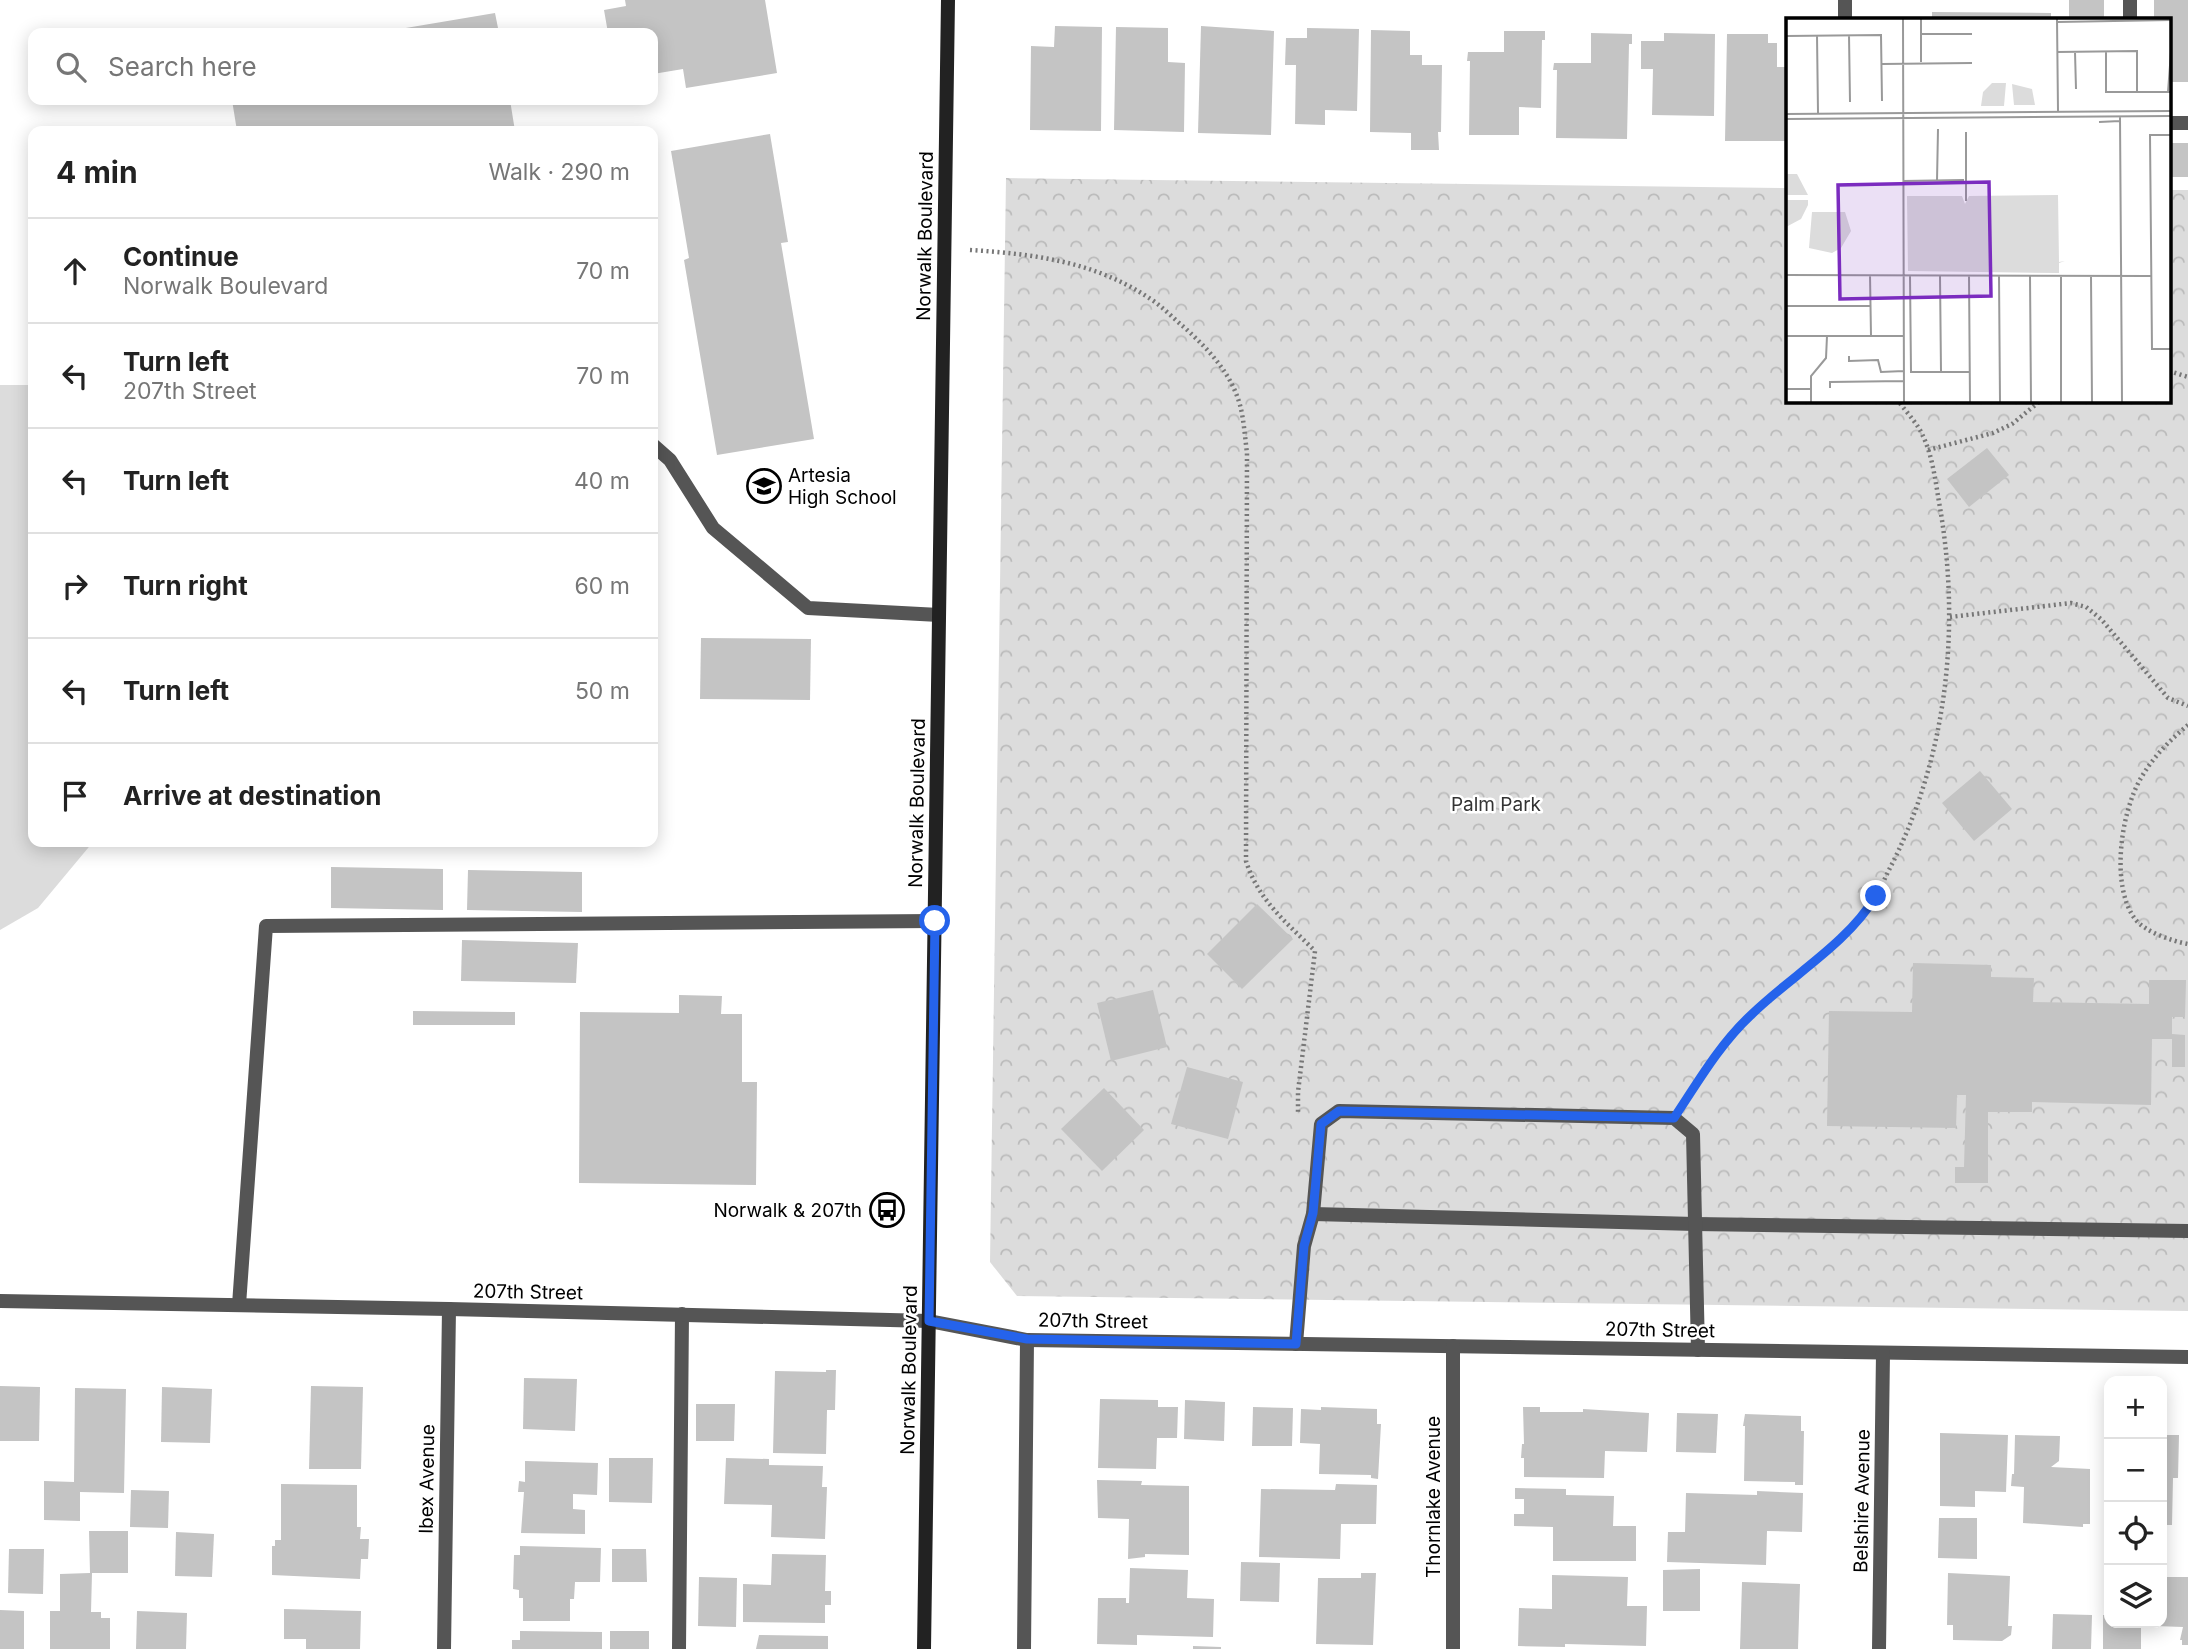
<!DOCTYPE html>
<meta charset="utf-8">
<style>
:root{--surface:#fff;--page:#f2f2f2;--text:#222;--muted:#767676;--line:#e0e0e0}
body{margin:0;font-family:Inter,sans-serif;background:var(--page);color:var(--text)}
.controls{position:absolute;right:21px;bottom:21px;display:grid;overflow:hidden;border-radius:14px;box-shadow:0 4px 18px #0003}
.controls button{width:63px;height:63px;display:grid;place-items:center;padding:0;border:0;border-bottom:2px solid var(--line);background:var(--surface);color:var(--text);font:35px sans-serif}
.stop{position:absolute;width:21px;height:21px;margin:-16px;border:5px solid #2563eb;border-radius:50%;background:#fff}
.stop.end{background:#2563eb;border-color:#fff;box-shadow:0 2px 7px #0008}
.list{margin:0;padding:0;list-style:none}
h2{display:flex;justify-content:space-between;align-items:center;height:91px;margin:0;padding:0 28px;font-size:30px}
h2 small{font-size:23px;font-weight:400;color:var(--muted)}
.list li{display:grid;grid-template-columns:46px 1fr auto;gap:21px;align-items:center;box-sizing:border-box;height:105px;padding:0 28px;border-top:2px solid var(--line)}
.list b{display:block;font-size:26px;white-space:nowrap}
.list p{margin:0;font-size:23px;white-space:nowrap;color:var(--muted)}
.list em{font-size:23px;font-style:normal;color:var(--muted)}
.icon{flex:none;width:38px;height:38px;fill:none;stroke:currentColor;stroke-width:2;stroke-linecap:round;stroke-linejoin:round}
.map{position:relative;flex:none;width:2188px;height:1649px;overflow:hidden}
.search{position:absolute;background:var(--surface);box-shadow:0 4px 18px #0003;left:28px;top:28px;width:630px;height:77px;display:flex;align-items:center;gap:18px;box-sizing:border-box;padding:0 24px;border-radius:14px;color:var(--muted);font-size:26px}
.panel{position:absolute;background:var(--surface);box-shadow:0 4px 18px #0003;left:28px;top:126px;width:630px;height:721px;border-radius:14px}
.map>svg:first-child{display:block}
.green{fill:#dcdcdc}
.forest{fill:url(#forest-crowns)}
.building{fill:#c4c4c4}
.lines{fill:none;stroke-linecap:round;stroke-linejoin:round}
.path{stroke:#777;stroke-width:4.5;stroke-dasharray:2 3.5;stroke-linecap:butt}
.lane{stroke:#555;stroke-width:14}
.street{stroke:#555;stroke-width:14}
.secondary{stroke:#222;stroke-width:14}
.route{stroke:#2563eb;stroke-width:9}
.labels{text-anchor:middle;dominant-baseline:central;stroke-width:5;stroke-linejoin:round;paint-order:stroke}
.street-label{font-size:19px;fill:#000;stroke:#fff}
.poi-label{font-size:19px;fill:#000;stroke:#fff;text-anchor:start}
.park-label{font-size:19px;fill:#333;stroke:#fff}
.inset-road{fill:none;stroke:#999;stroke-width:2}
.view{fill:#7b2cbf;fill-opacity:0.15;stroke:#7b2cbf;stroke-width:3.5}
.inset-edge{fill:none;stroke:#000;stroke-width:3.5}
</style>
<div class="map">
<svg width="2188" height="1649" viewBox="0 0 2188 1649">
<defs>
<pattern id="forest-crowns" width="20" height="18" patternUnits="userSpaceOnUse" patternTransform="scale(1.75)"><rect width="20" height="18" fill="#dcdcdc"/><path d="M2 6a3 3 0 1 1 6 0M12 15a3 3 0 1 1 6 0" fill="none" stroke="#bbb"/></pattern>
</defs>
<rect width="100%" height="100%" fill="#fff"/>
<path class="green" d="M0,385H33V842H93L38,908L0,930Z"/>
<path class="forest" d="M1006,178L1787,188V401H2169V190H2188V1311L1017,1296L990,1262Z"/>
<g class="building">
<path d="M625,0H765L777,73L686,88L683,69L653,74V33H608L604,10L626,6Z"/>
<rect x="2069" y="0" width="35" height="19"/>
<path d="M2154,0H2188V82H2169V19H2154Z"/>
<path d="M1932,12L2051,13V19H1932Z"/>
<path d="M495,13L499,33H382V32Z"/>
<path d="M1055,26L1102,27L1101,131L1030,130L1031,46L1054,47Z"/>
<path d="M1201,26L1274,31L1271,135L1198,133Z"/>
<path d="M1116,27L1168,28V62L1185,63L1184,132L1114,130Z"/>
<path d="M1307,28L1359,29L1357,111L1325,110V125L1295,124L1296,65H1285L1286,38H1307Z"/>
<path d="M1371,30L1410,31V55H1422V65H1442L1441,132H1438L1439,150H1411V133L1370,132Z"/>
<path d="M1504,31H1545V40H1542L1541,108L1519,107V135H1469L1470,61H1467L1468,52H1504Z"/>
<path d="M1591,33L1632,34V44H1629L1627,139L1556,138L1557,70H1553L1554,63H1591Z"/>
<path d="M1664,33L1715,34L1714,116L1652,115L1653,69H1641V41H1664Z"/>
<path d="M1727,34H1768V43H1777V67H1787V141H1725Z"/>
<path d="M232,100H510L515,131H237Z"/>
<path d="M770,134L788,242L781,243L814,439L717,455L684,260L689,258L671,151Z"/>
<rect x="2169" y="143" width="19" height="34"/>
<path d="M1987,448L2009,475L1969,507L1947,479Z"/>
<path d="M701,638L811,639L810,700L700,699Z"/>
<path d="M1980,771L2012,809L1974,841L1942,803Z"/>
<path d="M331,867L443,869V910L331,908Z"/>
<path d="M468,870L582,872V912L467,910Z"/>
<path d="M1257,904L1293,939L1242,989L1207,954Z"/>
<path d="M462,940L578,943L576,983L461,981Z"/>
<path d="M1913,963L1991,965V977L2034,978L2033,1002L2149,1004V980H2186L2185,1017H2172V1034L2185,1035V1067H2172V1039H2152L2151,1105L2032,1102V1112H1988V1183H1955V1167H1964L1966,1095H1957L1956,1128L1827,1126L1829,1011L1912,1012Z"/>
<path d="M1153,990L1167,1047L1111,1061L1097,1003Z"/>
<path d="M679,995L722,996L721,1014H742V1082H757L756,1185L579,1183L580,1012L679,1013Z"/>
<path d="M413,1011L515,1012V1025H413Z"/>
<path d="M1187,1067L1243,1082L1228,1139L1171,1124Z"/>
<path d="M1104,1088L1144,1130L1102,1171L1061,1129Z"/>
<path d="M826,1370H836L835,1410H827L826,1454L773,1453L775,1371L826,1372Z"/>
<path d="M524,1378L577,1379L575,1431L523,1429Z"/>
<path d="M0,1386L40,1387L39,1441H0Z"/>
<path d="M311,1386L363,1387L361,1469H309Z"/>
<path d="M162,1387L212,1389L210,1443L161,1442Z"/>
<path d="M75,1388L126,1389L124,1493L80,1492V1521L44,1520V1481L74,1482Z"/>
<path d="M1100,1399L1158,1400V1407H1178L1177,1438H1157L1156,1469L1098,1468Z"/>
<path d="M1185,1400L1225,1402L1224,1441L1184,1439Z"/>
<path d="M696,1404H735L734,1441H696Z"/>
<path d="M1253,1407L1293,1408L1292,1446H1252Z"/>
<path d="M1321,1407L1377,1409V1424H1381L1378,1479L1371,1478V1475L1319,1474L1320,1444L1300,1443L1301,1409L1321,1410Z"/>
<path d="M1523,1407H1540V1412H1583V1409L1649,1413L1647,1452L1605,1451L1604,1478L1524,1477V1458H1521L1522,1444H1524Z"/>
<path d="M1677,1413L1718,1414L1716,1453L1676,1452Z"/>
<path d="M1745,1414L1801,1416V1431H1804L1803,1485H1795V1482L1744,1481L1745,1426H1743Z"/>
<path d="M1940,1433L2008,1435L2006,1492L1975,1491V1507L1940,1506Z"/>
<path d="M2015,1435L2060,1436L2059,1461L2051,1467L2090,1469V1524H2083V1527L2023,1523L2024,1487L2011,1486L2012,1474H2014Z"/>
<path d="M2162,1435H2179L2178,1478H2173L2172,1525H2162Z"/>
<path d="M609,1458H653L652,1503L609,1502Z"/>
<path d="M726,1458L769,1459V1465L823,1466L822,1487H827L825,1539L771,1537L772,1505L724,1504Z"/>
<path d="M525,1461L598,1463L597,1495L573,1494V1509L585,1510V1534L521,1533L524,1492H518L519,1481L525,1482Z"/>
<path d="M2105,1465H2109V1525H2104Z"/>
<path d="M1097,1480L1142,1481L1141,1485L1189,1486V1555L1145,1554V1557L1128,1559L1129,1519L1098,1518Z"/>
<path d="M281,1484L357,1485V1527H361L360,1539H369L368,1559H361L360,1579L272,1575V1546H275V1540H281Z"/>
<path d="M1336,1484L1377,1485L1376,1524H1341L1340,1559L1259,1557L1261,1489L1335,1490Z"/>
<path d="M1515,1488L1566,1489V1495L1614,1496L1613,1526H1636V1561H1553V1527L1514,1526V1514H1524V1499H1515Z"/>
<path d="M131,1490L169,1491L168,1528L130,1527Z"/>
<path d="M1757,1491L1803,1493L1802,1532L1767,1531L1766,1565L1667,1562L1668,1532H1685L1686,1493L1757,1495Z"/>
<path d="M1939,1518H1977V1559L1938,1558Z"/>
<path d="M89,1531H128V1573H92L91,1612H101V1618H110V1649H50V1611H60V1574L90,1573Z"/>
<path d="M176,1532L214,1534L212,1577L175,1576Z"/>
<path d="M520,1546L601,1548L600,1582H575L574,1599H570V1621H523V1598H519V1590L513,1589L514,1555H520Z"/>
<path d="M9,1549H44L43,1594L8,1593Z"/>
<path d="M612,1549H646L647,1582H612Z"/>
<path d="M772,1554L826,1555L825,1591H831V1605H825V1623L743,1622V1584L771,1585Z"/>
<path d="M1241,1562L1280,1563L1279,1602L1240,1601Z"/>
<path d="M1130,1568L1188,1570L1187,1598L1214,1599L1213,1637L1137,1635V1645L1097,1644L1098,1598H1126V1603H1129Z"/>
<path d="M1700,1569V1611H1663V1570Z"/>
<path d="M1361,1573H1376L1373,1645L1316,1644L1318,1578H1361Z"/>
<path d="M1948,1573L2010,1576L2008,1626H2012L2011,1635L2002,1641L1953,1640V1625H1947Z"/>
<path d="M1552,1575L1628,1577L1627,1606H1647L1646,1646L1565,1644V1647L1518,1646L1519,1608L1552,1609Z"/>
<path d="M699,1577L737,1578L736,1627L698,1626Z"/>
<path d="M2162,1577H2188V1645H2182V1640H2180L2183,1627L2155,1626V1623H2162Z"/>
<path d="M1742,1582L1800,1584L1798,1649H1740Z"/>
<path d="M284,1609L361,1611L360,1649H306V1639H284Z"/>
<path d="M0,1610L24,1611V1649H0Z"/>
<path d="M137,1611L187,1613L186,1649H136Z"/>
<path d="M2053,1614L2092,1615L2091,1649H2052Z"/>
<path d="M2103,1615H2109V1623H2141V1649H2103Z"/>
<path d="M520,1631L602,1632V1649H512V1640H520Z"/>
<rect x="610" y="1631" width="39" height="18"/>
<path d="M759,1635L828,1636V1649H756Z"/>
<path d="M1193,1646L1221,1647V1649H1193Z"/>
</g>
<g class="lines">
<g class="path">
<path d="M970,250C1035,254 1097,262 1152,300C1164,308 1174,319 1185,328C1209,350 1231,373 1240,405C1244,420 1245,438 1247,453L1246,861C1258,900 1287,923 1315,951L1298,1092V1112"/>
<path d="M2169,371L2188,377"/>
<path d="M1928,450L1993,433L2012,424L2040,401"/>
<path d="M1950,617L2071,603L2086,607L2101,619L2168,698L2188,706"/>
<path d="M2188,725C2170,740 2153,757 2141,778C2121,812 2110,885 2135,919C2145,932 2172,941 2188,944"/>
<path d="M1687,1098C1706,1067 1726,1038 1752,1014C1788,981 1832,953 1864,915C1876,901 1883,881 1892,864C1948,753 1961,624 1939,502C1935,478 1932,452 1920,430C1914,420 1905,410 1898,401"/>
</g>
<g class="lane">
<path d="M2130,19V0"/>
<path d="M2169,123H2188"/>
<path d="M653,445L670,460L713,528L808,608L939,615"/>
<path d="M1313,1214L1695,1224L2188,1231"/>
<path d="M239,1305L266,926L935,921"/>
<path d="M1296,1344L1304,1246L1313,1214L1321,1124L1339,1111L1674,1118L1693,1134L1698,1350"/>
<path d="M679,1649L682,1314"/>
</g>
<g class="street">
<path d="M1845,0V19"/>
<path d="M0,1301L449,1309L929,1321L1027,1340L2188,1357"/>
<path d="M444,1649L449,1309"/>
<path d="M1024,1649L1027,1340"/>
<path d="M1453,1649V1346"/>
<path d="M1879,1649L1883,1353"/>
</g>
<path class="secondary" d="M924,1649L948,0"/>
</g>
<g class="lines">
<path class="route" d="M935,921L929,1321L1027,1339L1296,1344L1304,1246L1313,1213L1321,1124L1339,1111L1674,1118C1698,1082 1719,1045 1751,1015C1792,975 1846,945 1876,896"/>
</g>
<defs>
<g id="school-ring" transform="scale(1.75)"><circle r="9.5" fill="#fff" stroke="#000" stroke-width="1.5"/><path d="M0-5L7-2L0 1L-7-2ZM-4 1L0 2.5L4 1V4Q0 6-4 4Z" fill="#000"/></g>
<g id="bus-ring" transform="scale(1.75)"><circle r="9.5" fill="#fff" stroke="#000" stroke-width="1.5"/><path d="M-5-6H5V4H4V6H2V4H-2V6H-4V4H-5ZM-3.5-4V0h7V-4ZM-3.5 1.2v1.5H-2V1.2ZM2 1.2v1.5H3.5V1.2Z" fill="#000"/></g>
</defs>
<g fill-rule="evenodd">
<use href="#school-ring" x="764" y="486"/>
<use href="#bus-ring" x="887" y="1210"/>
</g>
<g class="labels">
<g class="street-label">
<text transform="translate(925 236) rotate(-89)">Norwalk Boulevard</text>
<text transform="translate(917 803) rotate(-89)">Norwalk Boulevard</text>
<text transform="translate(528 1292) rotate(1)">207th Street</text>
<text transform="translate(1093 1321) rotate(1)">207th Street</text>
<text transform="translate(1660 1330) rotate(1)">207th Street</text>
<text transform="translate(909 1370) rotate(-89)">Norwalk Boulevard</text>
<text transform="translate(427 1479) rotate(-89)">Ibex Avenue</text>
<text transform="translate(1433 1497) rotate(-90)">Thornlake Avenue</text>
<text transform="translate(1862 1501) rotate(-89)">Belshire Avenue</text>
</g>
<g class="poi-label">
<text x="788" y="475">Artesia<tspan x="788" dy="22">High School</tspan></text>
<text x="862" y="1210" text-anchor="end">Norwalk &amp; 207th</text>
</g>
<g class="park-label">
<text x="1496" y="804">Palm Park</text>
</g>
</g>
<g transform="translate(1786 18)">
<rect width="385" height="385" fill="#fff"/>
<path d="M206,65H220L218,88H195L197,74ZM226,66L246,71L249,87H228ZM0,156H11L22,177H0ZM0,182H22V187L15,201L0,209ZM26,194H59L65,213L55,230L46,235L23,230Z" fill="#dcdcdc"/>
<path d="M272,177L273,244L279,243L273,245V255L122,253L121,178H176L179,186L183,178Z" fill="#dcdcdc"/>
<path class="inset-road" d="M117,1L118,384M135,1V44M271,1L272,93M271,4L385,2M135,16H186M31,17L32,95M63,17L64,84M0,18L95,17L96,83M271,34L351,33V74M289,34L290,71M320,34V74H385M96,46L186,45M382,74L385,34M0,96L385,93M334,99L336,384M0,101L385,98M313,104L334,103M385,117H364L366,331H385M117,163L178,162M151,163L152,111M180,183V114M0,257L365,258M84,257L85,318M124,258L125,354H184M154,258L155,354M183,258L184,384M213,258L214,384M244,258L245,384M275,258V384M305,258L306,384M0,288H84M0,318H117M63,338V343L92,342L95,354L118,353M44,370V364L118,363M0,371H25M25,384V358L40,340L41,318"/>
<path class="view" d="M203,164L205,278L54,281L52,167Z"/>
<rect width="385" height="385" class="inset-edge"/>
</g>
</svg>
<div class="controls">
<button>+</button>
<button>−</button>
<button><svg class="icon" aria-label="locate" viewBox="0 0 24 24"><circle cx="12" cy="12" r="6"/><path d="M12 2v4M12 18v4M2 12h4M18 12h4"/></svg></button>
<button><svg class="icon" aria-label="layers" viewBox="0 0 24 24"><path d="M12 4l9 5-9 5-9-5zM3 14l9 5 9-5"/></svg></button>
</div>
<div class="stop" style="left:935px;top:921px"></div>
<div class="stop end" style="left:1876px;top:896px"></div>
<div class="search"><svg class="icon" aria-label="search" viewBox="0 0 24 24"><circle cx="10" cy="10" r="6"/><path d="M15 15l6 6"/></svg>Search here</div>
<section class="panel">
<h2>4 min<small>Walk · 290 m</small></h2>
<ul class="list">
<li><svg class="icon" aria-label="ahead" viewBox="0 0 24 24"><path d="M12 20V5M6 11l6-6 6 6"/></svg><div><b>Continue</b><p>Norwalk Boulevard</p></div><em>70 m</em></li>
<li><svg class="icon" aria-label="left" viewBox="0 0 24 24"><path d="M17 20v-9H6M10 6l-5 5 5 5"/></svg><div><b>Turn left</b><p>207th Street</p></div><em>70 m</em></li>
<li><svg class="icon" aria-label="left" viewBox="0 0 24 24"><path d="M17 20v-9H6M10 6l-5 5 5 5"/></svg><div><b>Turn left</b></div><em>40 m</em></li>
<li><svg class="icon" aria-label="right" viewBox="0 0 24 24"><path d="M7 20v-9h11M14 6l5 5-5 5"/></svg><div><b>Turn right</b></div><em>60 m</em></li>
<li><svg class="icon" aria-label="left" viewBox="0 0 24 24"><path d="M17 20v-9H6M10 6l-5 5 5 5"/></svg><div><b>Turn left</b></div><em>50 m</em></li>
<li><svg class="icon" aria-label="arrive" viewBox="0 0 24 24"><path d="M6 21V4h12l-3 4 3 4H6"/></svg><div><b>Arrive at destination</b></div></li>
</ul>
</section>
</div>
